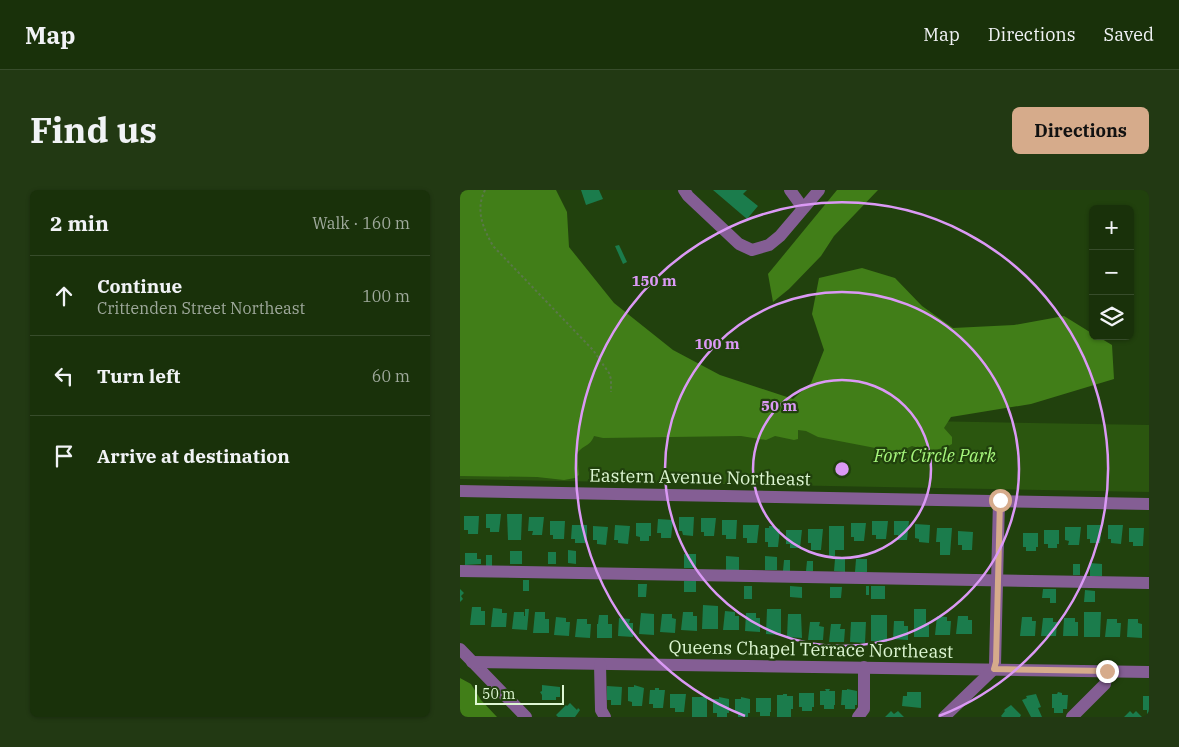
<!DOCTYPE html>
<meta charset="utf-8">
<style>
:root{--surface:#19310a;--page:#223913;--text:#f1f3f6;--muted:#9fa99c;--line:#374c2b;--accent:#d6ab8b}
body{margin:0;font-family:"IBM Plex Serif",serif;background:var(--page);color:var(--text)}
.controls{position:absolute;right:15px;top:15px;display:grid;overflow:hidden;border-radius:8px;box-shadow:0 1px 4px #0004}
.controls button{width:45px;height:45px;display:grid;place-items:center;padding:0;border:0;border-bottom:1px solid var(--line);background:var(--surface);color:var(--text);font:25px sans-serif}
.scale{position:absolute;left:15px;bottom:12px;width:89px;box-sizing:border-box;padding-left:5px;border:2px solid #def7d3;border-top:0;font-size:14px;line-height:18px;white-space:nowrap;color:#def7d3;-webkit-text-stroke:4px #21410d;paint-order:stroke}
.stop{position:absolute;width:15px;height:15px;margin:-11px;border:4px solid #d6ab8b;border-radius:50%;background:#fff}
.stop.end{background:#d6ab8b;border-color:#fff;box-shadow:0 1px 5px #0008}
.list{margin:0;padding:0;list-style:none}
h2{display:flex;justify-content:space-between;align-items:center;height:65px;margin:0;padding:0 20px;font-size:21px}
h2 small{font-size:16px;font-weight:400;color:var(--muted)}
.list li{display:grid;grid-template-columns:32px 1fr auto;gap:15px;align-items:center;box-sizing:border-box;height:80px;padding:0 20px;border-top:1px solid var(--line)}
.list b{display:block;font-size:19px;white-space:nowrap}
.list p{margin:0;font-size:16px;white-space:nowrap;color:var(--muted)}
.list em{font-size:16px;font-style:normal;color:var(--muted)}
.icon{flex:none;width:28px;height:28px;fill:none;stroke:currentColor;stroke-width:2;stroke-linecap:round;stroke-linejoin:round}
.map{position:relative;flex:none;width:689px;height:527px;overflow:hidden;border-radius:8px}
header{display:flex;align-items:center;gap:30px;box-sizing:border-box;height:70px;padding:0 25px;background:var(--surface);border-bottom:1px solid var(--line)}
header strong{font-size:24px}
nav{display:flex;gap:28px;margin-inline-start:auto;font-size:18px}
.intro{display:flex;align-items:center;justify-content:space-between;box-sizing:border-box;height:120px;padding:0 30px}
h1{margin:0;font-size:35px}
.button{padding:12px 22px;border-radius:8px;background:var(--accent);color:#111;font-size:18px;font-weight:700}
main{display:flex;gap:30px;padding:0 30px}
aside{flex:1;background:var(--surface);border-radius:8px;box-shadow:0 1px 4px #0004}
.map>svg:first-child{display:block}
.green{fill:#2b560f}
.forest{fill:#417e18}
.building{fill:#1b7c4c}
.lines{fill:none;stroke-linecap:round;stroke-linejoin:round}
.path{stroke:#5a7849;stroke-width:2;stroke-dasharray:2.5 2.5;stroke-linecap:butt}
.minor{stroke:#845e94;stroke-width:12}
.route{stroke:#d6ab8b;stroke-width:6}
.ring{fill:none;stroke:#db99f5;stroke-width:2.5}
.labels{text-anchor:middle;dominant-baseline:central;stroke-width:4.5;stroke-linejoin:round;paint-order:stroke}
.park-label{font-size:18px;font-style:italic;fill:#a7f77d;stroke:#21410d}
.street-label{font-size:18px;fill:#def7d3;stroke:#21410d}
.centre{fill:#db99f5;stroke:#21410d;stroke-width:2.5}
.ring-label{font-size:15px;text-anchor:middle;font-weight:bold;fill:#db99f5;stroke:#21410d;stroke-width:4.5;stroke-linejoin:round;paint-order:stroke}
</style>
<header>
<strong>Map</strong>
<nav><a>Map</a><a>Directions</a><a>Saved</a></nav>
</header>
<div class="intro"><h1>Find us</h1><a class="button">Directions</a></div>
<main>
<aside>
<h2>2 min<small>Walk · 160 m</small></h2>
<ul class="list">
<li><svg class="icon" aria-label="ahead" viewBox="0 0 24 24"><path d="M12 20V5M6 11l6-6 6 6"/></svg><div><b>Continue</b><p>Crittenden Street Northeast</p></div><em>100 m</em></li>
<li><svg class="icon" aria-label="left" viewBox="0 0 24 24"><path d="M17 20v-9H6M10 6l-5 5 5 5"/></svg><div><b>Turn left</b></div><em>60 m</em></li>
<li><svg class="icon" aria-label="arrive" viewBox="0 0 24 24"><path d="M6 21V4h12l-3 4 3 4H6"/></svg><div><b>Arrive at destination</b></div></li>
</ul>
</aside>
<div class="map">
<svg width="689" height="527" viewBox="0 0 689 527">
<rect width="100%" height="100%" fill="#21410d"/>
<path class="green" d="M128,225L689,235V302L0,289V227Z"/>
<g class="forest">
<path d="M0,0H96L107,22L109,57L154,113L213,160L260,185L333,209L351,193L364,160L352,124L359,88L402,78L435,88L462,116L493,138L554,135L604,126L633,144V146H637L652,155L654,189L571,214L491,227L484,238L492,247V254C480,262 465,260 452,256L441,261H431L358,247L346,241L338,240V249L334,250L315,246L306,250L281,246L143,248L134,246C130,257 122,255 117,264L119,285L115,288L104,290L77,287L0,286Z"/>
<path d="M377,0H418L374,46L361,66L329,99L313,112L308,84Z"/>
<path d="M0,488L11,494L21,510L37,527H0Z"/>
</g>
<g class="building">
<path d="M121,0H139L143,9L126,15Z"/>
<path d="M253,0H287L283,4L298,16L287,29Z"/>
<path d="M159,55L167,72L163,74L155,56Z"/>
<path d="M26,324H41L39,342H30V338H26Z"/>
<path d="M47,324H62L61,350H48Z"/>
<path d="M4,326H19L18,344H8V340H4Z"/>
<path d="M69,327H84L82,345H72L73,341H68Z"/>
<path d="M219,327H234L233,346L223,345L222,341H219Z"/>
<path d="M241,328H256L254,346H244V342H241Z"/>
<path d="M198,329L213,330L211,348H201V343H197Z"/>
<path d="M262,330H277L276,349H266V345H262Z"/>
<path d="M90,331H105L104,349H93V345H90Z"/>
<path d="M412,331H428L426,349H416V345H412Z"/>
<path d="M434,331H449L447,350H438V345H434Z"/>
<path d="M176,333H191V346H189V351H180V347L176,346Z"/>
<path d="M391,333H406L404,351H394V347H391Z"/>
<path d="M455,334L470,335L469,353L459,352V349L455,348Z"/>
<path d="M112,335H127V349H125V353H115V349H111Z"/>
<path d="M155,335L170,336L168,354L158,353V350H154Z"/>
<path d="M283,335H299L297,353H287V348H283Z"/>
<path d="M627,335H642L640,353H630V349H627Z"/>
<path d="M648,335H663L661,354L651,353V349H648Z"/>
<path d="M133,336L148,337L146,355L137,354V350H133Z"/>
<path d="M309,336H314V338L320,339L318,357H308V352H305V338H309Z"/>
<path d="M369,336H384V360H375V366L369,367Z"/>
<path d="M605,337H621L619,355H608L609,351L605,350Z"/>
<path d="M477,338H492L490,365H480V352H476Z"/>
<path d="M669,338H684L683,356H673V352H669Z"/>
<path d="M348,339H363L361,360H351V353H348Z"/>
<path d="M326,340H342L340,358H330V354H326Z"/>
<path d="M584,340H599V354H597V358H588V354H584Z"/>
<path d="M498,341L513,342L512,360H502V355H498Z"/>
<path d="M563,343H578V357H576V361H566V357H563Z"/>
<path d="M108,360L116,361V374L108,373Z"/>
<rect x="50" y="361" width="12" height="13"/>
<rect x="88" y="362" width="8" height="12"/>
<path d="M5,363H17V369H21V374L5,375Z"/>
<rect x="224" y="364" width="12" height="14"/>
<rect x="26" y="365" width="6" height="11"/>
<path d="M266,366L279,367V380H266Z"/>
<path d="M305,366L317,367V380H305Z"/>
<path d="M375,369H385V382L374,381Z"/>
<path d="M396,369H407V382H395Z"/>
<path d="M324,370H330V381H323Z"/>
<path d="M347,371H353V381H346Z"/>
<path d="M630,373L642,374V386H630Z"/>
<rect x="613" y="374" width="7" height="11"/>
<rect x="63" y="390" width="6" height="11"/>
<rect x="224" y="391" width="12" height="11"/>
<path d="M178,394H187L186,407H178Z"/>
<rect x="284" y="396" width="8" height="13"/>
<path d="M330,396L342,397V408L330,407Z"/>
<rect x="406" y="396" width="3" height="9"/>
<rect x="411" y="396" width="14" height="13"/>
<path d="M370,397H382L381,408H370Z"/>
<path d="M0,399L4,403L1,406L3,409L0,412Z"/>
<path d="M583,399H596V413H590V408H582Z"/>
<path d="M625,400L635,401V412H624Z"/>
<path d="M243,415L258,416V439H242Z"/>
<path d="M12,417H21V421H25V435H10Z"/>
<path d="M33,418L42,419V423H47L46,437H31Z"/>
<path d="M65,419H69L67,440L52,439L54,422H64V426H65Z"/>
<path d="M307,419H321V445L306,444Z"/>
<path d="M454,419H466V433H469V447H454Z"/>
<path d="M265,421L275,422V426H279V440H263Z"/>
<path d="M75,422H85V429H89V443H73Z"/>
<path d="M223,422H233V426H237V441L221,440Z"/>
<path d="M624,422H641L640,447H624Z"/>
<path d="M181,423L194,424V445L179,444Z"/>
<path d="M286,423H296V428H300V442L285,441Z"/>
<path d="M202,424H212V428L216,429L215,443L200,442Z"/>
<path d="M328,424H341L342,448L327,447Z"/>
<path d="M139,425H148V434H152V448H137V434H138Z"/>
<path d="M411,425H427V452L411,451Z"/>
<path d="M477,426L487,427V431H491L490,445H475Z"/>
<path d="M498,426H508V430H512V444H496Z"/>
<path d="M96,427L106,428V432H110L109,446L94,445Z"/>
<path d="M562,427H572V431H576L575,446H560Z"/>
<path d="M159,428L170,429L169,433H173V447L158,446Z"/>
<path d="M583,428H593V432H597L596,446H581Z"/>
<path d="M604,428H615V432H618V446H603Z"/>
<path d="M117,429H127V434H131L130,448L115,447Z"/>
<path d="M647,429H657V433H661L660,447H645Z"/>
<path d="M668,429H678V433L682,434V448L667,447Z"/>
<path d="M434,431H444V436H448V450L433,449Z"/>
<path d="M350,432H360L359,436L364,437L363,450H348Z"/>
<path d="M391,432H406L405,453L390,452Z"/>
<path d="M371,434H381L380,439H385L384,452H369Z"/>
<path d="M82,495L100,497V507H96V510H82V505L80,502L82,501Z"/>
<path d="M174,495L184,498L182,516H172V512L168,511V497H174Z"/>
<path d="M147,496L162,497L161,515H151V510H147Z"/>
<path d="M195,498H199V500H205L203,518H193V514H189L190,500H195Z"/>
<path d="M365,499H370L369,501H375V515H374V519H364V515H360V501H366Z"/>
<path d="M387,499L397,501V515H395V519H385V515H381L382,500H387Z"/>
<path d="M447,502H461V518L442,516L443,506H447Z"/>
<path d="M598,502L602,503V505H608L607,519H603V523H594V518H592V504H597Z"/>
<path d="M339,503H354V517H352V521H342V517H339Z"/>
<path d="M210,504H226L224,522H215V518H210Z"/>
<path d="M323,504H327V506H333V519H331V527H317V505H323Z"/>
<path d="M576,504L581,517L578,518L582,527H571L562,510L567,508L566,506Z"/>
<path d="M683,506H689V524H687V520H683Z"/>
<rect x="232" y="507" width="15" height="20"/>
<path d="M259,507L269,509V523H267V527H257V523H253V509H259Z"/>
<path d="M281,507L290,509V523H288V527H278V523H275V509H281Z"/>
<path d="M296,508H311V522H310V526H300V522H296Z"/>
<path d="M110,513L117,520L118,518L120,520L115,527H98L96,525L106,515L107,516Z"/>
<path d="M551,515L561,525L560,527H542L541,526L545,521L544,520Z"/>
<path d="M431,521L434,524L438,521L444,527H425Z"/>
<path d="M670,521L673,524L676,521L682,527H664Z"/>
</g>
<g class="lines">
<path class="path" d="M25,0C15,20 23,38 33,56L133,160L149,183L151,189V202"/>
<g class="minor">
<path d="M224,0L228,6L279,54L292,60L309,55L320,46L359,0"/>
<path d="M330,0L343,18"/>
<path d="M0,301L689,314"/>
<path d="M0,381L689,393"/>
<path d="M0,459L66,527"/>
<path d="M12,472L689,482"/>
<path d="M140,474L141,520L145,527"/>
<path d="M398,527L404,519V477"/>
<path d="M484,527L534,479L535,475L539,310"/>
<path d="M612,527L645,494L647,481"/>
</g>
</g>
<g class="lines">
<path class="route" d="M540,310L536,472L534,479L647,481"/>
</g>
<g class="ring">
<circle cx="382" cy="279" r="89"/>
<circle cx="382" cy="279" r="177"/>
<path d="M285 526A266 266 0 1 1 479 526"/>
</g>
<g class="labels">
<g class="park-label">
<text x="475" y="265">Fort Circle Park</text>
</g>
<g class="street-label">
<text transform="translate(240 287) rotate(1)">Eastern Avenue Northeast</text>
<text transform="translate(351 459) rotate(1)">Queens Chapel Terrace Northeast</text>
</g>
</g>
<circle cx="382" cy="279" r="8" class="centre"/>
<g class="ring-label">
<text x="194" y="96">150 m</text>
<text x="257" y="159">100 m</text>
<text x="319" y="221">50 m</text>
</g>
</svg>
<div class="controls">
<button>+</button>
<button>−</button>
<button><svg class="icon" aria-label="layers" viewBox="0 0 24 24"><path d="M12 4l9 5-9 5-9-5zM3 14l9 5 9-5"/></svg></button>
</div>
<div class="scale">50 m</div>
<div class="stop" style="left:540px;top:310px"></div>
<div class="stop end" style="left:647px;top:481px"></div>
</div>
</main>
